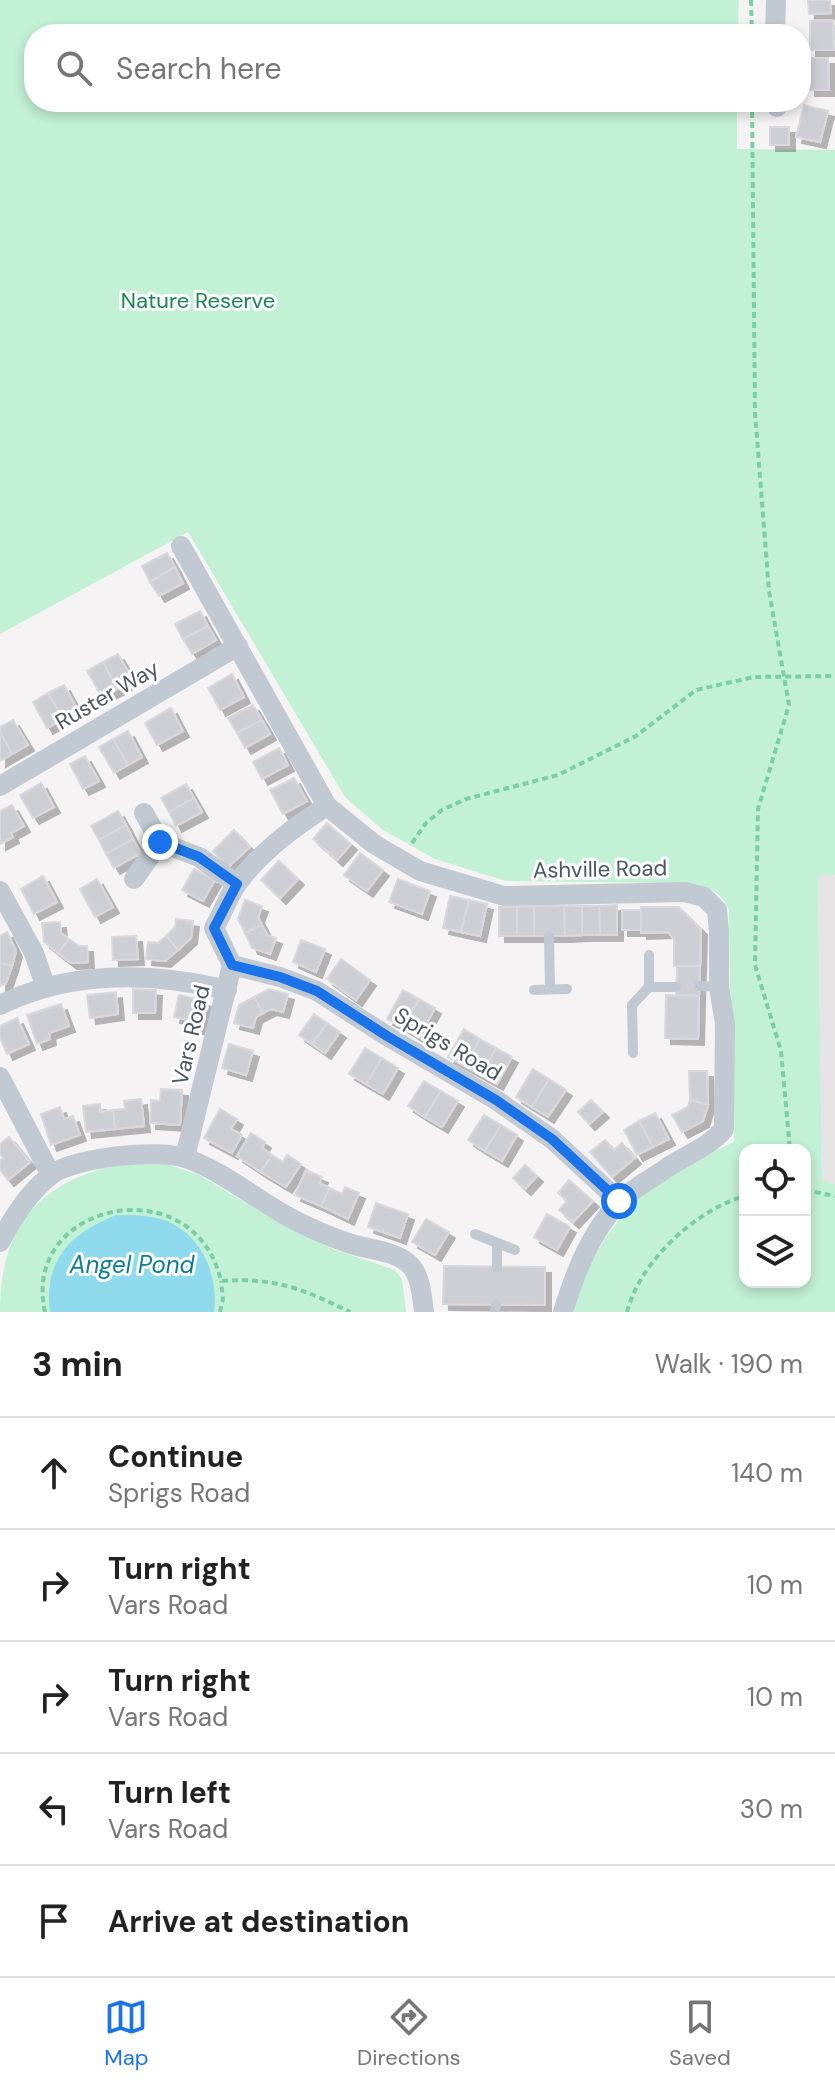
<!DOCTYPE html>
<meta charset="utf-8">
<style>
:root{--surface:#fff;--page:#f2f2f2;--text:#222;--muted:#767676;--line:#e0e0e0;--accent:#1a73e8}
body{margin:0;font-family:"DM Sans",sans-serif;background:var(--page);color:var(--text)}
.controls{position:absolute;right:24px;bottom:24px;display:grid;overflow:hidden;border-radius:16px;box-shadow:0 4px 12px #0003}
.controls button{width:72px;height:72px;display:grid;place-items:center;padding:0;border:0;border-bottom:2px solid var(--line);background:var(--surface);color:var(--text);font:40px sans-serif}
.stop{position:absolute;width:24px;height:24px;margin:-18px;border:6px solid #1a73e8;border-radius:50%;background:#fff}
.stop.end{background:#1a73e8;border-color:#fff;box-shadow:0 2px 8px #0008}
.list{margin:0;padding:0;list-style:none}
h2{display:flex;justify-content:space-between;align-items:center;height:104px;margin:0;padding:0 32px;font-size:34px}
h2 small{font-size:26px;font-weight:400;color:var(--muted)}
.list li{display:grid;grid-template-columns:52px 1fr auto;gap:24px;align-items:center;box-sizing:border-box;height:112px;padding:0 32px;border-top:2px solid var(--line)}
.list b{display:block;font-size:30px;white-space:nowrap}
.list p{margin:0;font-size:26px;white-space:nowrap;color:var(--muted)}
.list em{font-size:26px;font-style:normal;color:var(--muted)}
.icon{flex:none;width:44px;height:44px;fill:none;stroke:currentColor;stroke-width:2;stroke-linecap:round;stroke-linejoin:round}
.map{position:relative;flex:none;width:835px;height:1312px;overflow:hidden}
.search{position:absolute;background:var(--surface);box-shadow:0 4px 12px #0003;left:24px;right:24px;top:24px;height:88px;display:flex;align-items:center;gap:20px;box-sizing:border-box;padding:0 28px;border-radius:32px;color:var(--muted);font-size:30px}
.sheet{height:664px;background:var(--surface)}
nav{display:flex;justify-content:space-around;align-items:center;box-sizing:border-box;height:112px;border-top:2px solid var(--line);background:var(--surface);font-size:22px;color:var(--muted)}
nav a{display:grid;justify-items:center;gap:4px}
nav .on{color:var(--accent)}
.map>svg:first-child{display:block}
.education{fill:#e6e4e5}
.green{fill:#c3f1d5;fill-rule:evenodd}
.water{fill:#90daee}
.building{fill:#cdcfd5;stroke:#d7d9de;stroke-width:2;filter:url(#shadow)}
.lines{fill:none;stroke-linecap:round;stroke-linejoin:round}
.path{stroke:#7ad0a6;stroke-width:4;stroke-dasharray:6 4;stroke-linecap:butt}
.service{stroke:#c1cad2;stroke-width:10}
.minor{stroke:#c1cad2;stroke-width:20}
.route{stroke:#1a73e8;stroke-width:10}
.labels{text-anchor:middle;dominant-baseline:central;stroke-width:6;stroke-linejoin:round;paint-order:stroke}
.park-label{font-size:22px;fill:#17864f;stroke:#fff}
.street-label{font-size:22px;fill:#4a5661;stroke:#fff}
.water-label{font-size:24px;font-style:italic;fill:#0c7c9b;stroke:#fff}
</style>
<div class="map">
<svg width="835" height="1312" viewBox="0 0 835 1312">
<defs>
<filter id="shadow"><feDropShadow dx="6" dy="6" stdDeviation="0" flood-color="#0004"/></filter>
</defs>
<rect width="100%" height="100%" fill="#f5f3f3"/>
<path class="education" d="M818,875H835V1184L822,1181Z"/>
<g class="green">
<path d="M0,0H739L738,34H34V102H737V149L835,150V875L818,876L822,1180L835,1184V1312H572C586,1263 614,1215 657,1183C680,1166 708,1155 734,1142C733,1065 729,988 729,911C721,888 701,884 679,883L506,881L435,859L383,830L345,797L188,532L0,634ZM745,1150H805V1282H745Z"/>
<path d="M127,1163H164L199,1175L295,1232L333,1249L395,1270L402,1279L406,1312H0C0,1224 41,1179 127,1163Z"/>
</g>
<path class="water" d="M116,1215C131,1215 146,1215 161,1219C200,1231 219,1274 214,1312H50C43,1260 71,1233 116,1215Z"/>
<g class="building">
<path d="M808,0H830L831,13L809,14Z"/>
<path d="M833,20L834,50H810V21Z"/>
<path d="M809,58H828L829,90H809Z"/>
<path d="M804,105L828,111L820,142L796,137Z"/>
<rect x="770" y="127" width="19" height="18"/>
<path d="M167,553L175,567L150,582L142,566Z"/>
<path d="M175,567L183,583L159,596L150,582Z"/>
<path d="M200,611L208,626L183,639L175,624Z"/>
<path d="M208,626L216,640L192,654L183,639Z"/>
<path d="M118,654L133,680L117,689L103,662Z"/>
<path d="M103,662L117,689L102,697L87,671Z"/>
<path d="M232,674L244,697L220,710L208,688Z"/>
<path d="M64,685L78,711L63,719L48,693Z"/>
<path d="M48,693L63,719L47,728L33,702Z"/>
<path d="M253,705L262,720L237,733L228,718Z"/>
<path d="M171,708L183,731L157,745L145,723Z"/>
<path d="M13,720L28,745L12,754L0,732V727Z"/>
<path d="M262,720L270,734L245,748L237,733Z"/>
<path d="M128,731L142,757L128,765L113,739Z"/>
<path d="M0,732L12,754L0,761Z"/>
<path d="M113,739L128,765L114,773L99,747Z"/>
<path d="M279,748L288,765L262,779L253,762Z"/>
<path d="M85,756L99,781L83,789L70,764Z"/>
<path d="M294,778L307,801L283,814L270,790Z"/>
<path d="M41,783L54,807L33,818L20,795Z"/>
<path d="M186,784L194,798L169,812L161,798Z"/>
<path d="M194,798L202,812L176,826L169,812Z"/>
<path d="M12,805L24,826L11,833L13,837L0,844V811Z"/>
<path d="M118,811L126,825L99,840L91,826Z"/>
<path d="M327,823L351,844L337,860L313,839Z"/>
<path d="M126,825L133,839L106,854L99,840Z"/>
<path d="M234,830L250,847L228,867L213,851Z"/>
<path d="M133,839L141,853L114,868L106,854Z"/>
<path d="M360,853L383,870L367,891L344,875Z"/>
<path d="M279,861L298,879L280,898L261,880Z"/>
<path d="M194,869L215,880L203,901L182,890Z"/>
<path d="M43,876L57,902L34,914L21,889Z"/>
<path d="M97,879L113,907L95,917L80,889Z"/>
<path d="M398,879L430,891L422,914L389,902Z"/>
<path d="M450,896L469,900L461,932L443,928Z"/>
<path d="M245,900L262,906L258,917L262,925L245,933L238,919Z"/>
<path d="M469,900L487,904L480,936L461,932Z"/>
<path d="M617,905V935H600L599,906Z"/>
<path d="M534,906H564L565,936H534Z"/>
<path d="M534,906V936H517V907Z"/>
<path d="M564,906H582V935L565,936Z"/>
<path d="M582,906H599L600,935H582Z"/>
<rect x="499" y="907" width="18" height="29"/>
<path d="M641,907H679L701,929L700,966H674V939L668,932L641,933Z"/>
<rect x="622" y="910" width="19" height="20"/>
<path d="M176,919L193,921L191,938L178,950L166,936L175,927Z"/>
<path d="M60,922L61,933L69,939L58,953L44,942L42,923Z"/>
<path d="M262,925L267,935L276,938L270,954L252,948L245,933Z"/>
<path d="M7,932L16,951L12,966L0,963V936Z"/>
<path d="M136,936L138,959L113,960L112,937Z"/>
<path d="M166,936L178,950L165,961L146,959L148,942L158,943Z"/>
<path d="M69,939L79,946H87L88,962L71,963L58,953Z"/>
<path d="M301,940L325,949L316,972L293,962Z"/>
<path d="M341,959L370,980L356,1000L327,979Z"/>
<path d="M0,963L12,966L6,983L0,986Z"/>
<path d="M677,966H700L699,996L676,995Z"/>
<path d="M133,989L156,990L155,1013H133Z"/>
<path d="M269,989L288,994L283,1012L271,1009L263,1013L254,997Z"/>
<path d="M403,990L419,999L403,1027L387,1019Z"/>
<path d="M116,992L118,1014L90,1018L87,995Z"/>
<path d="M179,995L207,1001L202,1029L188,1026L189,1020L174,1017Z"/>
<path d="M666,995L699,996L698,1039L665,1038Z"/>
<path d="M254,997L263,1013L256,1017L253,1028L234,1023L239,1005Z"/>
<path d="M419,999L435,1008L419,1037L403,1027Z"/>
<path d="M61,1004L69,1026L49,1033L50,1039L37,1044L27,1015Z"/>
<path d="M314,1014L327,1023L312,1044L299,1035Z"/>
<path d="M17,1018L29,1044L7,1054L0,1038V1026Z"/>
<path d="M327,1023L340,1032L325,1053L312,1044Z"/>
<path d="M464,1029L480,1039L465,1066L448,1057Z"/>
<path d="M480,1039L496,1048L481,1075L465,1066Z"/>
<path d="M229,1044L253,1051L246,1075L222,1068Z"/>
<path d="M365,1048L382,1058L366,1084L349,1074Z"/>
<path d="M496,1048L512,1057L497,1084L481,1075Z"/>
<path d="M382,1058L398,1068L383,1094L366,1084Z"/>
<path d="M533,1069L549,1079L532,1107L516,1097Z"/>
<path d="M689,1071H707L708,1105L690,1100Z"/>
<path d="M549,1079L566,1090L548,1117L532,1107Z"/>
<path d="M424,1081L441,1091L425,1117L408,1106Z"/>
<path d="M161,1089L182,1090L180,1125L150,1123L151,1100L160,1101Z"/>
<path d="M441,1091L458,1101L442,1127L425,1117Z"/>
<path d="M141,1099L144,1126L115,1129L113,1110L125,1109L124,1101Z"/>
<path d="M591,1100L603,1112L589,1124L578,1112Z"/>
<path d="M690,1100L708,1105L703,1121L682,1132L672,1115L688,1107Z"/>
<path d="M100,1104V1112L113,1110L115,1129L86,1132L83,1106Z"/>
<path d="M60,1107L64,1119L73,1116L80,1135L51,1145L41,1114Z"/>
<path d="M220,1109L237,1119L231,1129L242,1135L232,1153L204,1138Z"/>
<path d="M655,1113L669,1139L653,1147L639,1121Z"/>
<path d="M484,1115L501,1125L485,1151L468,1140Z"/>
<path d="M639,1121L653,1147L637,1155L624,1130Z"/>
<path d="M501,1125L517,1135L502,1161L485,1151Z"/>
<path d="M251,1133L265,1142L262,1148L272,1155L261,1172L237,1156Z"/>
<path d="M9,1137L30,1162L8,1180L0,1170V1161L3,1158L0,1154V1144Z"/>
<path d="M605,1140L614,1150L622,1143L635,1158L612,1177L590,1152Z"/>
<path d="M272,1155L283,1162L287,1155L301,1164L286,1187L261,1172Z"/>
<path d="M525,1165L537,1176L525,1189L513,1178Z"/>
<path d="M306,1170L322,1177L319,1183L330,1188L321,1206L295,1195Z"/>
<path d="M569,1180L593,1201L573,1222L559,1210L567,1201L558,1193Z"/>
<path d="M345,1187L359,1193L348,1219L321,1206L330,1188L342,1194Z"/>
<path d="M376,1203L408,1214L400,1238L368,1227Z"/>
<path d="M547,1214L570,1227L557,1250L534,1237Z"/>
<path d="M426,1219L449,1232L435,1255L412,1242Z"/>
<path d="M444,1266L545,1267V1305L443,1304Z"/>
</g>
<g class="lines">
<g class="path">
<path d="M751,0L752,34"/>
<path d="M752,102L755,413L769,591L789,705L758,809L755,965L781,1051L790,1150"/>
<path d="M412,843L426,823L442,810L466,799L558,775L636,736L696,690L754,677L835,676"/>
<path d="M805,1190L835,1196"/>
<path d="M45,1312C20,1201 195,1166 221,1281C275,1277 303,1289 350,1312"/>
<path d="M220,1312L223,1299L221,1281"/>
<path d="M627,1312C640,1262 695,1210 745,1196"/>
</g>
<g class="service">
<path d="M549,936L550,989"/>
<path d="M699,986L719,987"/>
<path d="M649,987H676"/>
<path d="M534,990L567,989"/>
<path d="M633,1053L632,1005L649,987V955"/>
<path d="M475,1234L515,1250"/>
<path d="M497,1267V1244"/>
<path d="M495,1312L496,1305"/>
</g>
<g class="minor">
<path d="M775,34L776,0"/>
<path d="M777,102V107"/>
<path d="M181,546L327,806L374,844L420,871L504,896L685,892L704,897L717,910L719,931V987L725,1024L724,1129C709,1147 688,1154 668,1167C653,1178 631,1189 618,1203C590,1234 575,1273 563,1312"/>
<path d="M0,786L238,646"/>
<path d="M160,842L199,857L237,884"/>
<path d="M134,879L160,842L144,813"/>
<path d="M0,891L34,953L46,988"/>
<path d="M232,965L280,977L317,991L387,1036L496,1100L552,1139L619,1201"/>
<path d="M0,1005C71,970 152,972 227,990"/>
<path d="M0,1077L51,1175"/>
<path d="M185,1157L232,965L214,928C222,914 228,897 237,884C260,852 295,826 327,806"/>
<path d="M0,1242C12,1219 30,1191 51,1175C74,1157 161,1148 188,1159C228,1174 260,1203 298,1222C314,1230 331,1237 348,1243C367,1250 397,1250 411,1266C421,1277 422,1298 424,1312"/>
</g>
</g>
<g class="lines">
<path class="route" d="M160,842L199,857L237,884L214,928L232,965L280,977L317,991L387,1036L496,1100L552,1139L619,1201"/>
</g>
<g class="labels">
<g class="park-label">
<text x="198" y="300">Nature Reserve</text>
</g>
<g class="street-label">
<text transform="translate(107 695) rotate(-30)">Ruster Way</text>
<text transform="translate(600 869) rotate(-1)">Ashville Road</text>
<text transform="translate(191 1035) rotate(-77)">Vars Road</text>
<text transform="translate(448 1044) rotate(31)">Sprigs Road</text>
</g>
<g class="water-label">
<text x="132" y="1264">Angel Pond</text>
</g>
</g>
</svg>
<div class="controls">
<button><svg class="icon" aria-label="locate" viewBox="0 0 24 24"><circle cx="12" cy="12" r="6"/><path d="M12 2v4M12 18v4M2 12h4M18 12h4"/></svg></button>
<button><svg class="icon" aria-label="layers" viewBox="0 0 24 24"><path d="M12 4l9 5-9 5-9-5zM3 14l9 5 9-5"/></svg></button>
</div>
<div class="stop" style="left:619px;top:1201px"></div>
<div class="stop end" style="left:160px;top:842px"></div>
<div class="search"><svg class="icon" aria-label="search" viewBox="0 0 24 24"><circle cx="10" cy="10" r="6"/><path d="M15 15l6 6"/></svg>Search here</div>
</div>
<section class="sheet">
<h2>3 min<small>Walk · 190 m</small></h2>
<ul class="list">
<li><svg class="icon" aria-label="ahead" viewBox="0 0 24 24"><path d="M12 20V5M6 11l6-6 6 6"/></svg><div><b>Continue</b><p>Sprigs Road</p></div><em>140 m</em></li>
<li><svg class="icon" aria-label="right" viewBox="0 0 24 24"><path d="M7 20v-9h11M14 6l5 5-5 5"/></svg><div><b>Turn right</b><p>Vars Road</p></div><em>10 m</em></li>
<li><svg class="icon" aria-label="right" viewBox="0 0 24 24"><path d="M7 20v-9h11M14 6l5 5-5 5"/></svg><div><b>Turn right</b><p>Vars Road</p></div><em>10 m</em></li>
<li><svg class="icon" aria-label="left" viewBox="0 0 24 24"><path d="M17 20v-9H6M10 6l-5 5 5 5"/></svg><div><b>Turn left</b><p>Vars Road</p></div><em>30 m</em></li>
<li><svg class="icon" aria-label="arrive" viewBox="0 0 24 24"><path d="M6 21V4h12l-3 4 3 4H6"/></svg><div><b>Arrive at destination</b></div></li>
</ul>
</section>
<nav>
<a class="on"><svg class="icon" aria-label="map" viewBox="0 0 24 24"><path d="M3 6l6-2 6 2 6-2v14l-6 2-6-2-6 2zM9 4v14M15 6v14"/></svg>Map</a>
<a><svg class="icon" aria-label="directions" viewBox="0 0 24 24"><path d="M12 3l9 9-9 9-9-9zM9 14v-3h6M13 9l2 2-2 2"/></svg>Directions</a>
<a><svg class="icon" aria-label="saved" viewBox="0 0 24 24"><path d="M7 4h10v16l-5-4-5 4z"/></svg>Saved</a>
</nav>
